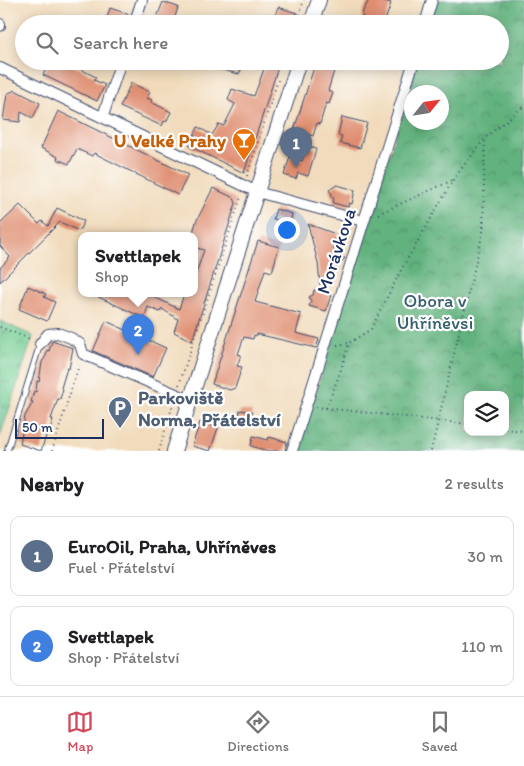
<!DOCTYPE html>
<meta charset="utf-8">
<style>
:root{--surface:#fff;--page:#f6f6f6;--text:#202124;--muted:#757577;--line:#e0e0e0;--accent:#d1495b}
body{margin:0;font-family:Itim,sans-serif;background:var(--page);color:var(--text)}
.controls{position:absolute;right:15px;bottom:15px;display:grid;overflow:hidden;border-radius:10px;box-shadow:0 2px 12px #0003}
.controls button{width:45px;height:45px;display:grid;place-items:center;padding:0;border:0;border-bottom:1px solid var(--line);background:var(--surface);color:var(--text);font:25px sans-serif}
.compass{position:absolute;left:404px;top:85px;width:45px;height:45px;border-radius:50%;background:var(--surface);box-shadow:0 2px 12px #0003;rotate:60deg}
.scale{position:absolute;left:15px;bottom:12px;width:89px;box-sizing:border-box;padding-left:5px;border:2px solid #1b2f5e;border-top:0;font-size:14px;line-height:18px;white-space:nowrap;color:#1b2f5e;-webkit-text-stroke:4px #fff;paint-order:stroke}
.you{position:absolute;left:286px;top:229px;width:18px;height:18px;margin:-12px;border:4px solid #fff;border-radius:50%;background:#1a73e8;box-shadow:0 0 0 8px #1a73e833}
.badge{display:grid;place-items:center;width:32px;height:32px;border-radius:50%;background:var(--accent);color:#fff;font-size:16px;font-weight:700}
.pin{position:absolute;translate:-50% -41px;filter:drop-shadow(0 1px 2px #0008)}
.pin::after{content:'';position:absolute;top:26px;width:18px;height:15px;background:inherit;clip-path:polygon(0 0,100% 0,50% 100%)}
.popup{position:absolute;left:78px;top:232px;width:120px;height:65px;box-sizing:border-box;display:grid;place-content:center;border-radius:10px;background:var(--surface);filter:drop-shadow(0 1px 4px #0005);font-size:16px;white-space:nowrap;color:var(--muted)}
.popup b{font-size:19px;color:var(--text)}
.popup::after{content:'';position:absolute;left:50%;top:100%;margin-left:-10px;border:10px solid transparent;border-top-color:var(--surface)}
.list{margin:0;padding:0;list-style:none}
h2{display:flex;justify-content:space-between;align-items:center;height:65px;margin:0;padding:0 20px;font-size:21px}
h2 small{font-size:16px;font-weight:400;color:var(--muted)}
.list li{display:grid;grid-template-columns:32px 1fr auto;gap:15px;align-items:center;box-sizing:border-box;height:80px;margin:0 10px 10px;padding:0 10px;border:1px solid var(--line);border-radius:10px}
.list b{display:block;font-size:19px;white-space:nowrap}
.list p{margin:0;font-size:16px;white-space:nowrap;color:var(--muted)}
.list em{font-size:16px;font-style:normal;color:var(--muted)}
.icon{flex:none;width:28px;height:28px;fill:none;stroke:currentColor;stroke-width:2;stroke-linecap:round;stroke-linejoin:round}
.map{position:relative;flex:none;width:524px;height:451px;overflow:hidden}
.search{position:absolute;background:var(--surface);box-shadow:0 2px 12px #0003;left:15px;right:15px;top:15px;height:55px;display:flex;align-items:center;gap:12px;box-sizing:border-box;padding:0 18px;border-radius:28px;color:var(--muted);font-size:19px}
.sheet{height:245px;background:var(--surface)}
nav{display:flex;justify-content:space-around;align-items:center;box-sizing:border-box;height:70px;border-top:1px solid var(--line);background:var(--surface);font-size:14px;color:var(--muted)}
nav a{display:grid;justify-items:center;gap:2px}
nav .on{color:var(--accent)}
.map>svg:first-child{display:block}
.grass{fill:url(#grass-tufts);stroke:#4a7f79}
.forest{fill:url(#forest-crowns);stroke:#3e706e;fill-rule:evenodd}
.building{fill:#df8d70}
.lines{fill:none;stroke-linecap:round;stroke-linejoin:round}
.lane-casing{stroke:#3b496c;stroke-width:7}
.street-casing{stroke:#3b496c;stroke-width:12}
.secondary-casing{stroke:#3b496c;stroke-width:16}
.path{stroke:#3b496c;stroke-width:2;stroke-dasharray:1 4;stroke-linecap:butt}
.lane{stroke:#fff;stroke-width:5}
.street{stroke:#fff;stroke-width:10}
.secondary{stroke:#fff;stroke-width:14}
.labels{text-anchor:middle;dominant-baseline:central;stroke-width:4.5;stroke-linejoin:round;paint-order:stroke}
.food-label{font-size:19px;font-weight:bold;fill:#c56008;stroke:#fff;text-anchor:end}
.street-label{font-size:19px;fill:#1b2f5e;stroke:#fff}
.park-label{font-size:19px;fill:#375f6e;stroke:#fff}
.service-label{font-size:19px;font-weight:bold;fill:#4e5e75;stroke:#fff;text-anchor:start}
</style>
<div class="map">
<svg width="524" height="451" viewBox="0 0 524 451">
<defs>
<pattern id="grass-tufts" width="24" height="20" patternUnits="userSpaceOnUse" patternTransform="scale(1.25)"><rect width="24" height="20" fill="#78cf94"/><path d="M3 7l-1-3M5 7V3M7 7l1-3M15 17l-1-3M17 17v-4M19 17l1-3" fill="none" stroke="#62a87c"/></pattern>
<pattern id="forest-crowns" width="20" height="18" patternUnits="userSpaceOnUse" patternTransform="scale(1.25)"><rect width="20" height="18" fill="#62b27e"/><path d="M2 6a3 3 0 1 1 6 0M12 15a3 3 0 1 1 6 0" fill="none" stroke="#50916a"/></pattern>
</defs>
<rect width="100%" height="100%" fill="#fff"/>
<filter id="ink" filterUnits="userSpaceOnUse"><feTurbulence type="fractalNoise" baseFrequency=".02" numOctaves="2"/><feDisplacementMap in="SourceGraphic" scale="10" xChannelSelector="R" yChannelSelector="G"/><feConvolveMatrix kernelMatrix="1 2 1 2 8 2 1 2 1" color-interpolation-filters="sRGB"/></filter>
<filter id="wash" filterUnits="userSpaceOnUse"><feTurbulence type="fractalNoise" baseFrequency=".0096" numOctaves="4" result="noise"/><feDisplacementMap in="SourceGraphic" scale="20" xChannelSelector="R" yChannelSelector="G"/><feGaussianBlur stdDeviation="1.12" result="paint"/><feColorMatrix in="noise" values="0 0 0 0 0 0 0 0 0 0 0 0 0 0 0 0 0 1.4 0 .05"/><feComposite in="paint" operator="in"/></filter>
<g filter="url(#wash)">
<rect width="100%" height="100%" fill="#f1dbbc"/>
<path class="grass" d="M0,321L33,336L0,437Z"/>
<path class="forest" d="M437,0H524V451H298L418,61H500V24H429ZM412,92H442V122H412ZM468,395H505V432H468Z"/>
<g id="blocks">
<g class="building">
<path d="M369,0H381L391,3L384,24H361L363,11Z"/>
<path d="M163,2L178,7L173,24H162L155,22Z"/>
<path d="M278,7L297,13L293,24H272Z"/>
<path d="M110,8L128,14L125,24H105Z"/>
<path d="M50,61H64L96,77L94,80L105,85L97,101L43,75Z"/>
<path d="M223,61H236L244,64L239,74L218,69Z"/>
<path d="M267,61H280L244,173L189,146L198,127L212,135L219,124L224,126L235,104L228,100L232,89L254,96Z"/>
<path d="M316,61H337L328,91L333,93L329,104L326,103L320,124L317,123L313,136L294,130Z"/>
<path d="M131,83L150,92L147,98L152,100L151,102L171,112L166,122L164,121L162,126L120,107Z"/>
<path d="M15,90L40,103L33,118L21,112L20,122L3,120L7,94Z"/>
<path d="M58,111L188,175L178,195L94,153L92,156L77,149L69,164L57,159L58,157L41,148Z"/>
<path d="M342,117L367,123L360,148L340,143L342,136L338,135Z"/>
<path d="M307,146L316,149L308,176L298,173L296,179L284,175L290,157L302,161Z"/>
<path d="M337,185L355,190L352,204L349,203L348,207L333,203L334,197H331L332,194L329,190Z"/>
<path d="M213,188L234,198L236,203L192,341L174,332L178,319L162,309L160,312L148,307L144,318L92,294H144L152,297V296L179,309L184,294H194V279L204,250L194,247V236H192L196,222Z"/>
<path d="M20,205L39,224L42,221L48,226L57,208L84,221L79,231L60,222L0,282V268L10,257L0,246V224Z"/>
<path d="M276,209L292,214L290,223L273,219Z"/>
<path d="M308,224L341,236L332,241L336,257L345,258L320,285L318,263Z"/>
<path d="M258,241L279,247L272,272L265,270L255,302L301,314L296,333L319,339L316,348L257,334L256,336L254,335L253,339L244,337L238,354L241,355L237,366L242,367L235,388L230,390L212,384Z"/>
<path d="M28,286L46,294L44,297L55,302L47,321L19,309Z"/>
<path d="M314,290L331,295L326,311L309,306L311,301L309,297L313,295Z"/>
<path d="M106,321L166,348L153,377L93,351Z"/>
<path d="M52,341L73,348L69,369L67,368L61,388L63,389L60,399H58L51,419H53L50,430H48L41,451L20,444L25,416L33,402H31L34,391L36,392L37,381L39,382L42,362L46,356L47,350L49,351Z"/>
<path d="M240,410L252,412L250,423L238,420Z"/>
<path d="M200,422L218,428L210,451L192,446Z"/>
<path d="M253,436L268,440L269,437L287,442L285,451H268L251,446Z"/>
</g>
</g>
</g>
<g filter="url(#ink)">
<use href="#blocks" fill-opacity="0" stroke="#3b496c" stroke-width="1"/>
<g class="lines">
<g class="lane-casing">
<path id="lane" d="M7,451L40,344"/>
</g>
<g class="street-casing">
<g id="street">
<path d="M0,24V26"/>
<path d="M134,24L142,0"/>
<path d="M425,24L432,0"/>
<path d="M0,68L257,192L363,221"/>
<path d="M103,116L121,61"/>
<path d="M40,344L48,334L58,333L71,338L80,344L83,354L190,400"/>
<path d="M292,451L414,61"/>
</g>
</g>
<g class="secondary-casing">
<g id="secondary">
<path d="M311,24L319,0"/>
<path d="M174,451L299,61"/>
</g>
</g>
<g class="path">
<path d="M296,24L304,0"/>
<path d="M247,176L278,80"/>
<path d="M378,214L453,180"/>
<path d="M0,327L30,339"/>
<path d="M337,345L349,343"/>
<path d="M179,385L241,197"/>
<path d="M316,407L468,424"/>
<path d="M326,408L340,373L349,343L371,329L400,272L453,180L485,138L524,106"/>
<path d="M505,429L524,431"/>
<path d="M52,451L79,365"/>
<path d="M159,451L173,404"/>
<path d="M431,451L483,232L485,138"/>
</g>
<use href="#lane" class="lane"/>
<use href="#street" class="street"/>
<use href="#secondary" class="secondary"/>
</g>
</g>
<defs>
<g id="bar-pin" transform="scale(1.25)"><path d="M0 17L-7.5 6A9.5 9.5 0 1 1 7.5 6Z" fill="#e8710a" stroke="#fff"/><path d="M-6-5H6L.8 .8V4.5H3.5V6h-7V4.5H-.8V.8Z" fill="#fff"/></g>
<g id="parking-pin" transform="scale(1.25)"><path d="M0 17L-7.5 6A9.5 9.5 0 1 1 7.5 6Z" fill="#5c6f8a" stroke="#fff"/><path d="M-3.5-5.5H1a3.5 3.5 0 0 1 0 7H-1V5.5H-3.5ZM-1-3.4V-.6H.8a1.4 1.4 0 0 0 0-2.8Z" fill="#fff"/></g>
</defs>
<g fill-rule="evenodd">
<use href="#bar-pin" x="244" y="140"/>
<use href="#parking-pin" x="120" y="408"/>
</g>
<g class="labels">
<g class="food-label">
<text x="226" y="140">U Velké Prahy</text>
</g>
<g class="street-label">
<text transform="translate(336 251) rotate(-72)">Morávkova</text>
</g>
<g class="park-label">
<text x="435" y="300">Obora v<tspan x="435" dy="22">Uhříněvsi</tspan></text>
</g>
<g class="service-label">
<text x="138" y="397">Parkoviště<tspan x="138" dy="22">Norma, Přátelství</tspan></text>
</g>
</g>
</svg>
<div class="controls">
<button><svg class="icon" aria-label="layers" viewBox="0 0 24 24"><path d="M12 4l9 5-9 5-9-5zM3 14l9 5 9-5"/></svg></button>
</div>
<svg class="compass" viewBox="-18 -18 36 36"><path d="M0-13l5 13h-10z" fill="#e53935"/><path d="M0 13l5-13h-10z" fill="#757577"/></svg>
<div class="scale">50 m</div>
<div class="you"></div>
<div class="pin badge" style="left:296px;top:168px;background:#5c6f8a">1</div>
<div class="pin badge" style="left:138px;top:355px;background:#3f7fe0">2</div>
<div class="popup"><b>Svettlapek</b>Shop</div>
<div class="search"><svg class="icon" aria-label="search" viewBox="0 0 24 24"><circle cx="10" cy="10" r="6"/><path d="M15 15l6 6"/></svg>Search here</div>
</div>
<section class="sheet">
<h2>Nearby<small>2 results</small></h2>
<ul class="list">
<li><span class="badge" style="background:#5c6f8a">1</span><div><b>EuroOil, Praha, Uhříněves</b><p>Fuel · Přátelství</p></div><em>30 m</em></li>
<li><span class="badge" style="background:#3f7fe0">2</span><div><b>Svettlapek</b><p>Shop · Přátelství</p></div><em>110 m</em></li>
</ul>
</section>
<nav>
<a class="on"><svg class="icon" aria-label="map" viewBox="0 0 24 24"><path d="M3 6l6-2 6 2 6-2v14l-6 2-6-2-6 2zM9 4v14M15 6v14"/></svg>Map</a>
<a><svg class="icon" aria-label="directions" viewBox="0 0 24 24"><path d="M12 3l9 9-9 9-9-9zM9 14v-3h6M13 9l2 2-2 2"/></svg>Directions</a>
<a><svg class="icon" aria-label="saved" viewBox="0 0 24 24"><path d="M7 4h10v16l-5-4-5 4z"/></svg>Saved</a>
</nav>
